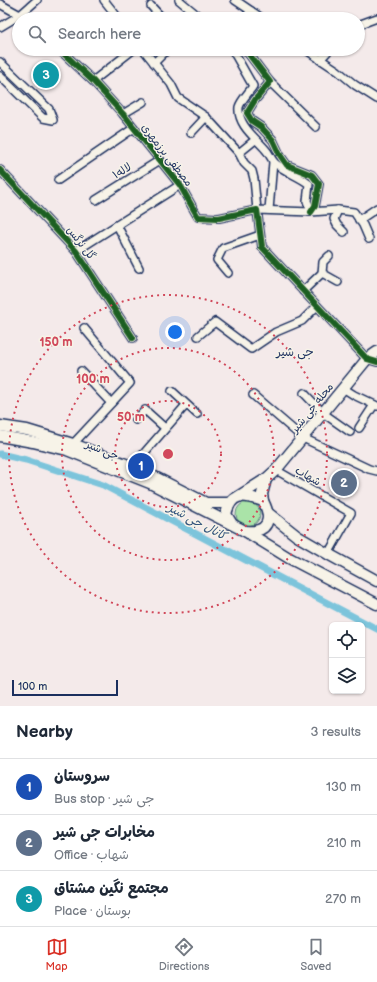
<!DOCTYPE html>
<meta charset="utf-8">
<style>
:root{--surface:#fff;--page:#f6f6f7;--text:#1f2937;--muted:#747a83;--line:#e0e1e3;--accent:#d93025}
body{margin:0;font-family:"Balsamiq Sans","Playpen Sans Arabic",sans-serif;background:var(--page);color:var(--text)}
.controls{position:absolute;right:12px;bottom:12px;display:grid;overflow:hidden;border-radius:6px;box-shadow:0 1px 3px #0004}
.controls button{width:36px;height:36px;display:grid;place-items:center;padding:0;border:0;border-bottom:1px solid var(--line);background:var(--surface);color:var(--text);font:20px sans-serif}
.scale{position:absolute;left:12px;bottom:10px;width:106px;box-sizing:border-box;padding-left:4px;border:2px solid #1b2f5e;border-top:0;font-size:11px;line-height:14px;white-space:nowrap;color:#1b2f5e;-webkit-text-stroke:3px #f7f3e8;paint-order:stroke}
.you{position:absolute;left:175px;top:332px;width:14px;height:14px;margin:-10px;border:3px solid #fff;border-radius:50%;background:#1a73e8;box-shadow:0 0 0 6px #1a73e833}
.badge{display:grid;place-items:center;width:26px;height:26px;border-radius:50%;background:var(--accent);color:#fff;font-size:13px;font-weight:700}
.pin{position:absolute;translate:-50% -50%;border:2px solid #fff;box-shadow:0 1px 4px #0006}
.list{margin:0;padding:0;list-style:none}
h2{display:flex;justify-content:space-between;align-items:center;height:52px;margin:0;padding:0 16px;font-size:17px}
h2 small{font-size:13px;font-weight:400;color:var(--muted)}
.list li{display:grid;grid-template-columns:26px 1fr auto;gap:12px;align-items:center;box-sizing:border-box;height:56px;padding:0 16px;border-top:1px solid var(--line)}
.list b{display:block;font-size:15px;white-space:nowrap}
.list p{margin:0;font-size:13px;white-space:nowrap;color:var(--muted)}
.list em{font-size:13px;font-style:normal;color:var(--muted)}
.icon{flex:none;width:22px;height:22px;fill:none;stroke:currentColor;stroke-width:2;stroke-linecap:round;stroke-linejoin:round}
.map{position:relative;flex:none;width:377px;height:706px;overflow:hidden}
.search{position:absolute;background:var(--surface);box-shadow:0 1px 3px #0004;left:12px;right:12px;top:12px;height:44px;display:flex;align-items:center;gap:10px;box-sizing:border-box;padding:0 14px;border-radius:22px;color:var(--muted);font-size:15px}
.sheet{height:220px;background:var(--surface)}
nav{display:flex;justify-content:space-around;align-items:center;box-sizing:border-box;height:56px;border-top:1px solid var(--line);background:var(--surface);font-size:11px;color:var(--muted)}
nav a{display:grid;justify-items:center;gap:2px}
nav .on{color:var(--accent)}
.map>svg:first-child{display:block}
.green{fill:#aae3a8;stroke:#628983}
.lines{fill:none;stroke-linecap:round;stroke-linejoin:round}
.canal{stroke:#7bc4db;stroke-width:7}
.street-casing{stroke:#1b2f5e;stroke-width:10}
.secondary-casing{stroke:#1b2f5e;stroke-width:13}
.street{stroke:#f7f3e8;stroke-width:7}
.secondary{stroke:#f7f3e8;stroke-width:10}
.cycleway-casing{stroke:#f7f3e8;stroke-width:8}
.cycleway{stroke:#1b5e20;stroke-width:6}
.ring{fill:none;stroke:#d1495b;stroke-width:2;stroke-dasharray:2 4}
.labels{text-anchor:middle;dominant-baseline:central;stroke-width:3;stroke-linejoin:round;paint-order:stroke}
.street-label{font-size:11px;fill:#1b2f5e;stroke:#f7f3e8}
.neighbourhood-label{font-size:12px;fill:#1b2f5e;stroke:#f7f3e8}
.water-label{font-size:12px;font-style:italic;fill:#33547d;stroke:#f7f3e8}
.centre{fill:#d1495b;stroke:#f7f3e8;stroke-width:2}
.ring-label{font-size:12px;text-anchor:middle;font-weight:bold;fill:#d1495b;stroke:#f7f3e8;stroke-width:3;stroke-linejoin:round;paint-order:stroke}
</style>
<div class="map">
<svg width="377" height="706" viewBox="0 0 377 706">
<rect width="100%" height="100%" fill="#f4eaea"/>
<filter id="ink" filterUnits="userSpaceOnUse"><feTurbulence type="fractalNoise" baseFrequency=".025" numOctaves="2"/><feDisplacementMap in="SourceGraphic" scale="8" xChannelSelector="R" yChannelSelector="G"/><feConvolveMatrix kernelMatrix="1 2 1 2 8 2 1 2 1" color-interpolation-filters="sRGB"/></filter>
<g filter="url(#ink)">
<circle class="green" cx="248" cy="514" r="12"/>
<g class="lines">
<path class="canal" d="M0,454L26,460L103,485L377,629"/>
<g class="street-casing">
<g id="street">
<path d="M104,0L119,19"/>
<path d="M179,0L202,19"/>
<path d="M235,0L263,19"/>
<path d="M0,4L20,15L37,0"/>
<path d="M151,6L163,19"/>
<path d="M244,19L251,11"/>
<path d="M358,25L377,18"/>
<path d="M0,27L20,15L26,19"/>
<path d="M59,49L93,81L123,114L180,185L198,217L219,218L257,210L262,247L367,359L377,362"/>
<path d="M143,49L171,84L178,98L206,117L239,153L255,140"/>
<path d="M232,49L253,86C250,91 241,100 239,107C237,125 256,138 266,150C270,154 271,160 275,163C285,172 299,176 309,184L307,201L311,212"/>
<path d="M245,49L270,82L255,100L247,113L252,121L261,127L273,140L280,155L287,165L312,175L319,184L315,206L311,212"/>
<path d="M305,49L338,71L355,85L377,99"/>
<path d="M320,60L330,49"/>
<path d="M0,62L49,109L53,120L43,118L0,76"/>
<path d="M154,63L168,49"/>
<path d="M93,81L134,49"/>
<path d="M270,82L316,127"/>
<path d="M123,114L143,102"/>
<path d="M191,133L206,117"/>
<path d="M239,153L244,163L252,171L254,179L257,210L311,212L338,210L354,212L363,225L369,239"/>
<path d="M0,170L76,251L133,338"/>
<path d="M58,180L134,128"/>
<path d="M96,200L160,160"/>
<path d="M269,210L273,162"/>
<path d="M338,210L334,219L337,225L344,232"/>
<path d="M359,220L377,208"/>
<path d="M117,225L139,268"/>
<path d="M76,251L180,185"/>
<path d="M329,256L323,262L322,273L338,282"/>
<path d="M228,273L217,260L223,248L260,235"/>
<path d="M303,291L322,273"/>
<path d="M198,336L215,322L251,349L276,332L302,321L317,306"/>
<path d="M81,371L111,403"/>
<path d="M343,388L354,395L377,406"/>
<path d="M172,391L197,414"/>
<path d="M304,393L323,413L350,432"/>
<path d="M253,395L303,438L369,469L377,471"/>
<path d="M136,420L145,410L165,428"/>
<path d="M359,428L374,405"/>
<path d="M73,444L130,383L84,328"/>
<path d="M132,467L186,405"/>
<path d="M276,470L351,513L328,554"/>
</g>
</g>
<g class="secondary-casing">
<g id="secondary">
<path d="M0,426L27,430L73,444L107,457L139,469L206,503H230"/>
<path d="M0,436L33,442L67,450L150,483L245,531L289,558L377,604"/>
<path d="M239,496L266,479L276,470L367,359L377,352"/>
<path d="M263,501L262,494L266,479"/>
<path d="M268,513L297,536L328,554L377,581"/>
<path d="M232,524L226,514C232,491 244,495 263,501C273,520 268,533 245,531"/>
</g>
</g>
<use href="#street" class="street"/>
<use href="#secondary" class="secondary"/>
<g class="cycleway-casing">
<g id="cycleway">
<path d="M59,49L93,81L123,114L180,185L198,217L219,218L257,210L262,247L367,359L377,362"/>
<path d="M245,49L270,82L255,100L247,113L252,121L261,127L273,140L280,155L287,165L312,175L319,184L315,206L311,212"/>
<path d="M0,170L76,251L133,338"/>
</g>
</g>
<use href="#cycleway" class="cycleway"/>
</g>
</g>
<g class="ring">
<circle cx="168" cy="454" r="53"/>
<circle cx="168" cy="454" r="106"/>
<circle cx="168" cy="454" r="159"/>
</g>
<g class="labels">
<g class="street-label">
<text transform="translate(167 155) rotate(52)">مصطفی برزمهری</text>
<text transform="translate(122 171) rotate(-32)">لاله۱</text>
<text transform="translate(81 243) rotate(52)">گل نرگس</text>
<text transform="translate(312 408) rotate(-51)">محله جی شیر</text>
<text transform="translate(102 450) rotate(22)">جی شیر</text>
<text transform="translate(308 476) rotate(30)">شهاب</text>
</g>
<g class="neighbourhood-label">
<text x="295" y="352">جی شیر</text>
</g>
<g class="water-label">
<text transform="translate(197 522) rotate(28)">کانال جی شیر</text>
</g>
</g>
<circle cx="168" cy="454" r="6" class="centre"/>
<g class="ring-label">
<text x="56" y="346">150 m</text>
<text x="93" y="383">100 m</text>
<text x="131" y="421">50 m</text>
</g>
</svg>
<div class="controls">
<button><svg class="icon" aria-label="locate" viewBox="0 0 24 24"><circle cx="12" cy="12" r="6"/><path d="M12 2v4M12 18v4M2 12h4M18 12h4"/></svg></button>
<button><svg class="icon" aria-label="layers" viewBox="0 0 24 24"><path d="M12 4l9 5-9 5-9-5zM3 14l9 5 9-5"/></svg></button>
</div>
<div class="scale">100 m</div>
<div class="you"></div>
<div class="pin badge" style="left:141px;top:466px;background:#1a4fb4">1</div>
<div class="pin badge" style="left:344px;top:483px;background:#5c6f8a">2</div>
<div class="pin badge" style="left:46px;top:75px;background:#0f9aa8">3</div>
<div class="search"><svg class="icon" aria-label="search" viewBox="0 0 24 24"><circle cx="10" cy="10" r="6"/><path d="M15 15l6 6"/></svg>Search here</div>
</div>
<section class="sheet">
<h2>Nearby<small>3 results</small></h2>
<ul class="list">
<li><span class="badge" style="background:#1a4fb4">1</span><div><b>سروستان</b><p>Bus stop · جی شیر</p></div><em>130 m</em></li>
<li><span class="badge" style="background:#5c6f8a">2</span><div><b>مخابرات جی شیر</b><p>Office · شهاب</p></div><em>210 m</em></li>
<li><span class="badge" style="background:#0f9aa8">3</span><div><b>مجتمع نگین مشتاق</b><p>Place · بوستان</p></div><em>270 m</em></li>
</ul>
</section>
<nav>
<a class="on"><svg class="icon" aria-label="map" viewBox="0 0 24 24"><path d="M3 6l6-2 6 2 6-2v14l-6 2-6-2-6 2zM9 4v14M15 6v14"/></svg>Map</a>
<a><svg class="icon" aria-label="directions" viewBox="0 0 24 24"><path d="M12 3l9 9-9 9-9-9zM9 14v-3h6M13 9l2 2-2 2"/></svg>Directions</a>
<a><svg class="icon" aria-label="saved" viewBox="0 0 24 24"><path d="M7 4h10v16l-5-4-5 4z"/></svg>Saved</a>
</nav>
